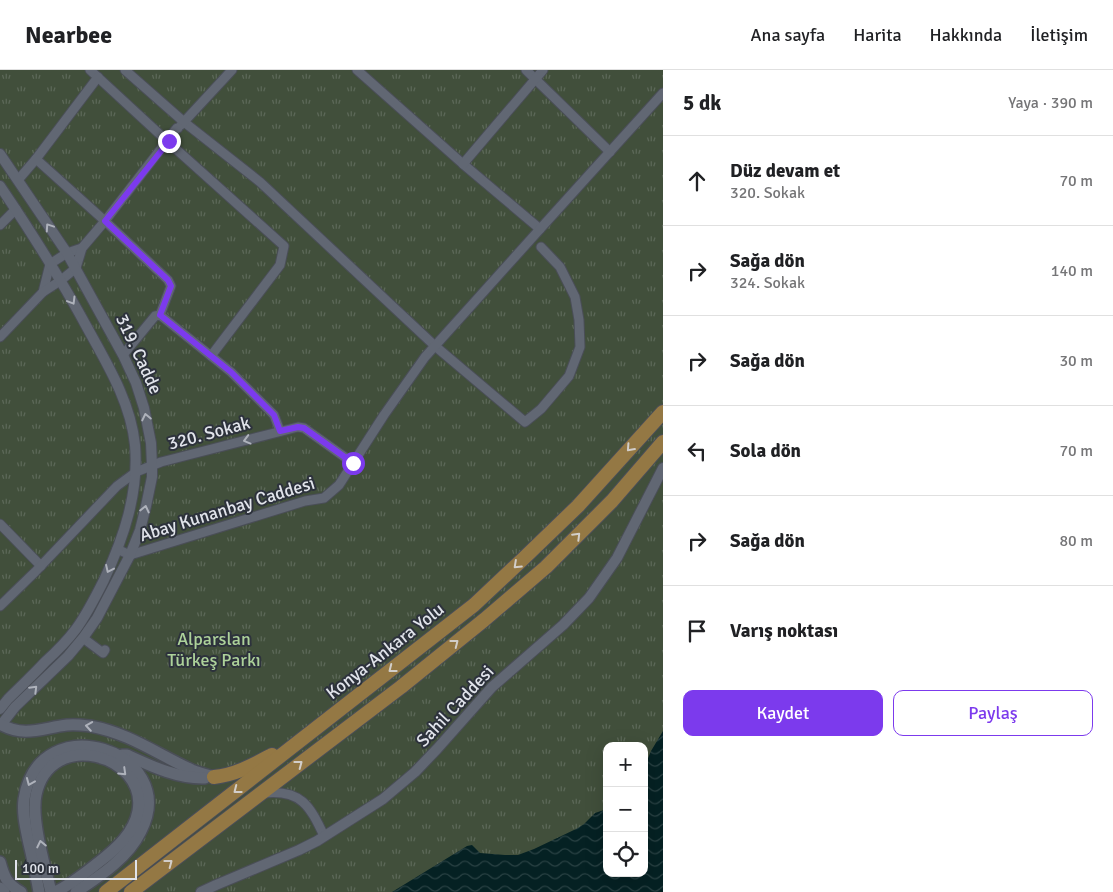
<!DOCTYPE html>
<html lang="tr">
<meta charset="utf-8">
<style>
:root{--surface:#fff;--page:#f2f2f2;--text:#202124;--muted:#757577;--line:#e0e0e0;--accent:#7c3aed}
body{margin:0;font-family:Signika,sans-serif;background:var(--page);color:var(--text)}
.controls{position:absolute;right:15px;bottom:15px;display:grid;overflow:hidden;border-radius:10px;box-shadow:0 5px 20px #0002}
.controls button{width:45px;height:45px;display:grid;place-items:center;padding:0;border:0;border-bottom:1px solid var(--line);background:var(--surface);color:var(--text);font:25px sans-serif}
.scale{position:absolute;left:15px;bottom:12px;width:122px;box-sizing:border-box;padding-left:5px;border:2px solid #e1e4eb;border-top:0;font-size:14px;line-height:18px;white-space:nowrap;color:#e1e4eb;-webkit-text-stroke:4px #2d323c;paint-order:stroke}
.stop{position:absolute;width:15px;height:15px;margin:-11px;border:4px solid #7c3aed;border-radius:50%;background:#fff}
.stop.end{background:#7c3aed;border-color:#fff;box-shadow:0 1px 5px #0008}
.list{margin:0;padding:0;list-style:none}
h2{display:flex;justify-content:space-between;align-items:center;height:65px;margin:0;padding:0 20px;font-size:21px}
h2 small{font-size:16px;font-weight:400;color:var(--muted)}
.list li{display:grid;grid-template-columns:32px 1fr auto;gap:15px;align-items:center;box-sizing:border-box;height:90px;padding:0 20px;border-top:1px solid var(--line)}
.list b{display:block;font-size:19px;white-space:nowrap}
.list p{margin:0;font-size:16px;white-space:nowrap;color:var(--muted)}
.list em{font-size:16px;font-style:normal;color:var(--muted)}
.actions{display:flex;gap:10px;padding:15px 20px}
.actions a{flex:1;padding:11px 0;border:1px solid var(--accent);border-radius:10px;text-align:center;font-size:18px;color:var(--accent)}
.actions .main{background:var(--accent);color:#fff}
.icon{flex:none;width:28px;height:28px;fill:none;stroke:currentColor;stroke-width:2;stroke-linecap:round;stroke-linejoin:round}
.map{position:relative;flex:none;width:663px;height:822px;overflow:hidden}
header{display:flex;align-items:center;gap:30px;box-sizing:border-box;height:70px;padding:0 25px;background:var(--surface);border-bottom:1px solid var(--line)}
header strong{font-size:24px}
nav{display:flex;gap:28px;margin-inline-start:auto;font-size:18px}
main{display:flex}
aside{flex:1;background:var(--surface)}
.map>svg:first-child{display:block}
.park{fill:url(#park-tufts);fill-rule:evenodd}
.water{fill:url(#water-waves)}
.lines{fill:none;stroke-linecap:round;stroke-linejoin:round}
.minor-casing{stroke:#4a4e57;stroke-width:11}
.tertiary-casing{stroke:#4a4e57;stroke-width:12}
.secondary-casing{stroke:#4a4e57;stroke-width:14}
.trunk-casing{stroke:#4a4e57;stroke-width:16}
.minor{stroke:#616773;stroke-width:9}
.tertiary{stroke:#616773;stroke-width:10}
.secondary{stroke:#616773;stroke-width:11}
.trunk{stroke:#947844;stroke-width:14}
.oneway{stroke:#aeb2bb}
.oneway2{stroke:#d2ceca}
.route{stroke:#7c3aed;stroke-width:6}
.labels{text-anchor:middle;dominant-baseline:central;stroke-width:4;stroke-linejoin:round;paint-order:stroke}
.street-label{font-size:18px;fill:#e1e4eb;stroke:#2d323c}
.park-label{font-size:18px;fill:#add29a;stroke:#2d323c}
</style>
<header>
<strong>Nearbee</strong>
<nav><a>Ana sayfa</a><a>Harita</a><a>Hakkında</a><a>İletişim</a></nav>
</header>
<main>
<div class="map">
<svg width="663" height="822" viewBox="0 0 663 822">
<defs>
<pattern id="park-tufts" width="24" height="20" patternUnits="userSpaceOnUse" patternTransform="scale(1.25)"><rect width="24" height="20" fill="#414f3b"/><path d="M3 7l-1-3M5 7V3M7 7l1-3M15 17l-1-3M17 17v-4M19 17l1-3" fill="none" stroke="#5c6858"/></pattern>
<pattern id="water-waves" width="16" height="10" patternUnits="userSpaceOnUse" patternTransform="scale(1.25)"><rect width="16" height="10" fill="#052123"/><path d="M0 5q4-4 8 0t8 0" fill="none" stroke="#294143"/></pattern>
</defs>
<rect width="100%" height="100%" fill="#2d323c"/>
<path class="park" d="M0,0H663V822H0ZM607,676H644V803H607Z"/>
<path class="water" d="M663,661V822H392L467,776L472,775L480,783L505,785H518L534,779L576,759L584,754L595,743L607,739V803H644V698L651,681Z"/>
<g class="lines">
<g class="minor-casing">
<g id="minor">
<path d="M90,0L167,71L284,176L280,195L211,286"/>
<path d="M125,0L184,52L260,112L435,276L525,352L541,339L569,306L580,277L579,250L575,227L560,197L541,177"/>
<path d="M357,0L463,94L540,159"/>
<path d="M526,0L610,82"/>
<path d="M181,55L232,0"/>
<path d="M36,89L105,151L168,210L171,216L160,245"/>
<path d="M463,94L543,0"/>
<path d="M18,110L36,89L98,7"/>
<path d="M0,155L16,139"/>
<path d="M43,222L50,194L67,183L82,178"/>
<path d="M0,267L43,222L60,211L76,198L82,178L105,151L167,71V70L177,58H178"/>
<path d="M123,285L155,246L160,245L231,302L274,345L280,361"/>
<path d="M0,454L41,496"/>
<path d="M117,479L130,485L305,431L324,428L339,415L384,345L425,287L540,159L663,23"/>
<path d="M0,536L35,502L117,416L136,402L161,392L196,383L298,357L304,358L353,393"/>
<path d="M83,568L103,583L105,580"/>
<path d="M264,723C301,719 310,736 324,766"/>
</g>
</g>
<g class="tertiary-casing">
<g id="tertiary">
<path d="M0,84L67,183L123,285L136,313L144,338L151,373L152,396V407L146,436L140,460L130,485L97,548L83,568L68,586L15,637L1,655"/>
<path d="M0,116C32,163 62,211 89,261C109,297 131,334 135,375C139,423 124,467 104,510C96,526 87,544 76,559C67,571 56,582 45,592C33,605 20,617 8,629L0,639"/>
<path d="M201,822L216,815L299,780L317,771L383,729L415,702L437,679L492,617L563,555L589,528L617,488L663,398"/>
</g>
</g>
<g class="secondary-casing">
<g id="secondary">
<path d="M0,654C25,668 42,658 67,655C75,654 82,655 90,656C129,663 157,684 192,700C199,703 207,705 214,707"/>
<path d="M122,685H127C151,696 178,709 205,708"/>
<path d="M0,792C4,807 7,814 21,822"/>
<path d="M0,818L4,822"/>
<path d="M39,822C36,806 33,790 29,774C26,759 22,744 24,729C39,634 182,681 141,761C128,788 100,806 76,822"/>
<path d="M51,822C45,796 31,750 36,725C50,657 148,685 138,741C134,763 116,779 99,792C85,803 72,814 55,822"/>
</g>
</g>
<g class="trunk-casing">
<g id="trunk">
<path d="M214,707C235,705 253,695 272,685"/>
<path d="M106,822L474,535L523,489L578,436L663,342"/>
<path d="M131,822L401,617L484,550L546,497L612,431L663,372"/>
</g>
</g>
<use href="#minor" class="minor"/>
<use href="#tertiary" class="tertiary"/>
<use href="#secondary" class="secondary"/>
<use href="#trunk" class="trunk"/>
</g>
<defs><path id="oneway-chevron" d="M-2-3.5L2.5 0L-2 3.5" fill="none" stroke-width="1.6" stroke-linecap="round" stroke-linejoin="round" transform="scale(1.25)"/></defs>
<g class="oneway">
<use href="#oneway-chevron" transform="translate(49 157) rotate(-124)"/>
<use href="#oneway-chevron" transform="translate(72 231) rotate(59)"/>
<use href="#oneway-chevron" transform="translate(146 347) rotate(-102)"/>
<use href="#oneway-chevron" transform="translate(247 370) rotate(165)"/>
<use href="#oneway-chevron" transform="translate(145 439) rotate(-77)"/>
<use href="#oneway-chevron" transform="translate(109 499) rotate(115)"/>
<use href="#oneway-chevron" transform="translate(34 619) rotate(-45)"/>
<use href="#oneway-chevron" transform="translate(89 656) rotate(-171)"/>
<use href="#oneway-chevron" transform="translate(123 702) rotate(44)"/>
<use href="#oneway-chevron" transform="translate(30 712) rotate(113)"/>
<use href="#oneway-chevron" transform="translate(41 774) rotate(-102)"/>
</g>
<g class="oneway2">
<use href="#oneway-chevron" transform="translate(630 378) rotate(132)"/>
<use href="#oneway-chevron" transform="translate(577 466) rotate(-45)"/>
<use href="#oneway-chevron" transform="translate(517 495) rotate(137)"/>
<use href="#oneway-chevron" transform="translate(455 573) rotate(-38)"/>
<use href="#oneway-chevron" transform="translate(392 599) rotate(142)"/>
<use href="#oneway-chevron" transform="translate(299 694) rotate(-37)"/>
<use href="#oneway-chevron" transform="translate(237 720) rotate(142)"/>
<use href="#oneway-chevron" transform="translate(169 793) rotate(-37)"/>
</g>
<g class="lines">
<path class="route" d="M169,71L105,151L168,210L171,216L160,245L231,302L274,345L280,361L298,357L304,358L353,393"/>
</g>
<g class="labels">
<g class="street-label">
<text transform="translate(139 284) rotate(65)">319. Cadde</text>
<text transform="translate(209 363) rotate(-15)">320. Sokak</text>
<text transform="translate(227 439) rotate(-17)">Abay Kunanbay Caddesi</text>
<text transform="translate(385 581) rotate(-38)">Konya-Ankara Yolu</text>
<text transform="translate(455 636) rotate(-47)">Sahil Caddesi</text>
</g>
<g class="park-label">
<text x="214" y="569">Alparslan<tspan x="214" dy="21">Türkeş Parkı</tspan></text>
</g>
</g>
</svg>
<div class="controls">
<button>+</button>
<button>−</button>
<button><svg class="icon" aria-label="locate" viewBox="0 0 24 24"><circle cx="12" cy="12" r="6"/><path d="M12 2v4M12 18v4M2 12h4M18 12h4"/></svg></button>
</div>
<div class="scale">100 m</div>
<div class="stop" style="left:353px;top:393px"></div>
<div class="stop end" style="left:169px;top:71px"></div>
</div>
<aside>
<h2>5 dk<small>Yaya · 390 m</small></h2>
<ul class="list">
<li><svg class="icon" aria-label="ahead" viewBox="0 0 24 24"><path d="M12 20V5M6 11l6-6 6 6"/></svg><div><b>Düz devam et</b><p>320. Sokak</p></div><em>70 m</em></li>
<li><svg class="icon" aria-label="right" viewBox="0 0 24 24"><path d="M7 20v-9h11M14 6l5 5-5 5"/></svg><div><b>Sağa dön</b><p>324. Sokak</p></div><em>140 m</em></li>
<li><svg class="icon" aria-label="right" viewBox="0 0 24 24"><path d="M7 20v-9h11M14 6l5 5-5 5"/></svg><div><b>Sağa dön</b></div><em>30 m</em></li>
<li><svg class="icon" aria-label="left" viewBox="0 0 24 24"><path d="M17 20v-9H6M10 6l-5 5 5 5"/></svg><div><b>Sola dön</b></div><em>70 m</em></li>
<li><svg class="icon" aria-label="right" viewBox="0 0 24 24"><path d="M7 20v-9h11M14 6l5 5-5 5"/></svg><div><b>Sağa dön</b></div><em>80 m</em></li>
<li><svg class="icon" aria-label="arrive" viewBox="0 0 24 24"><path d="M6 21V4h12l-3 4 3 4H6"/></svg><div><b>Varış noktası</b></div></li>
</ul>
<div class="actions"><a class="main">Kaydet</a><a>Paylaş</a></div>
</aside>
</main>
